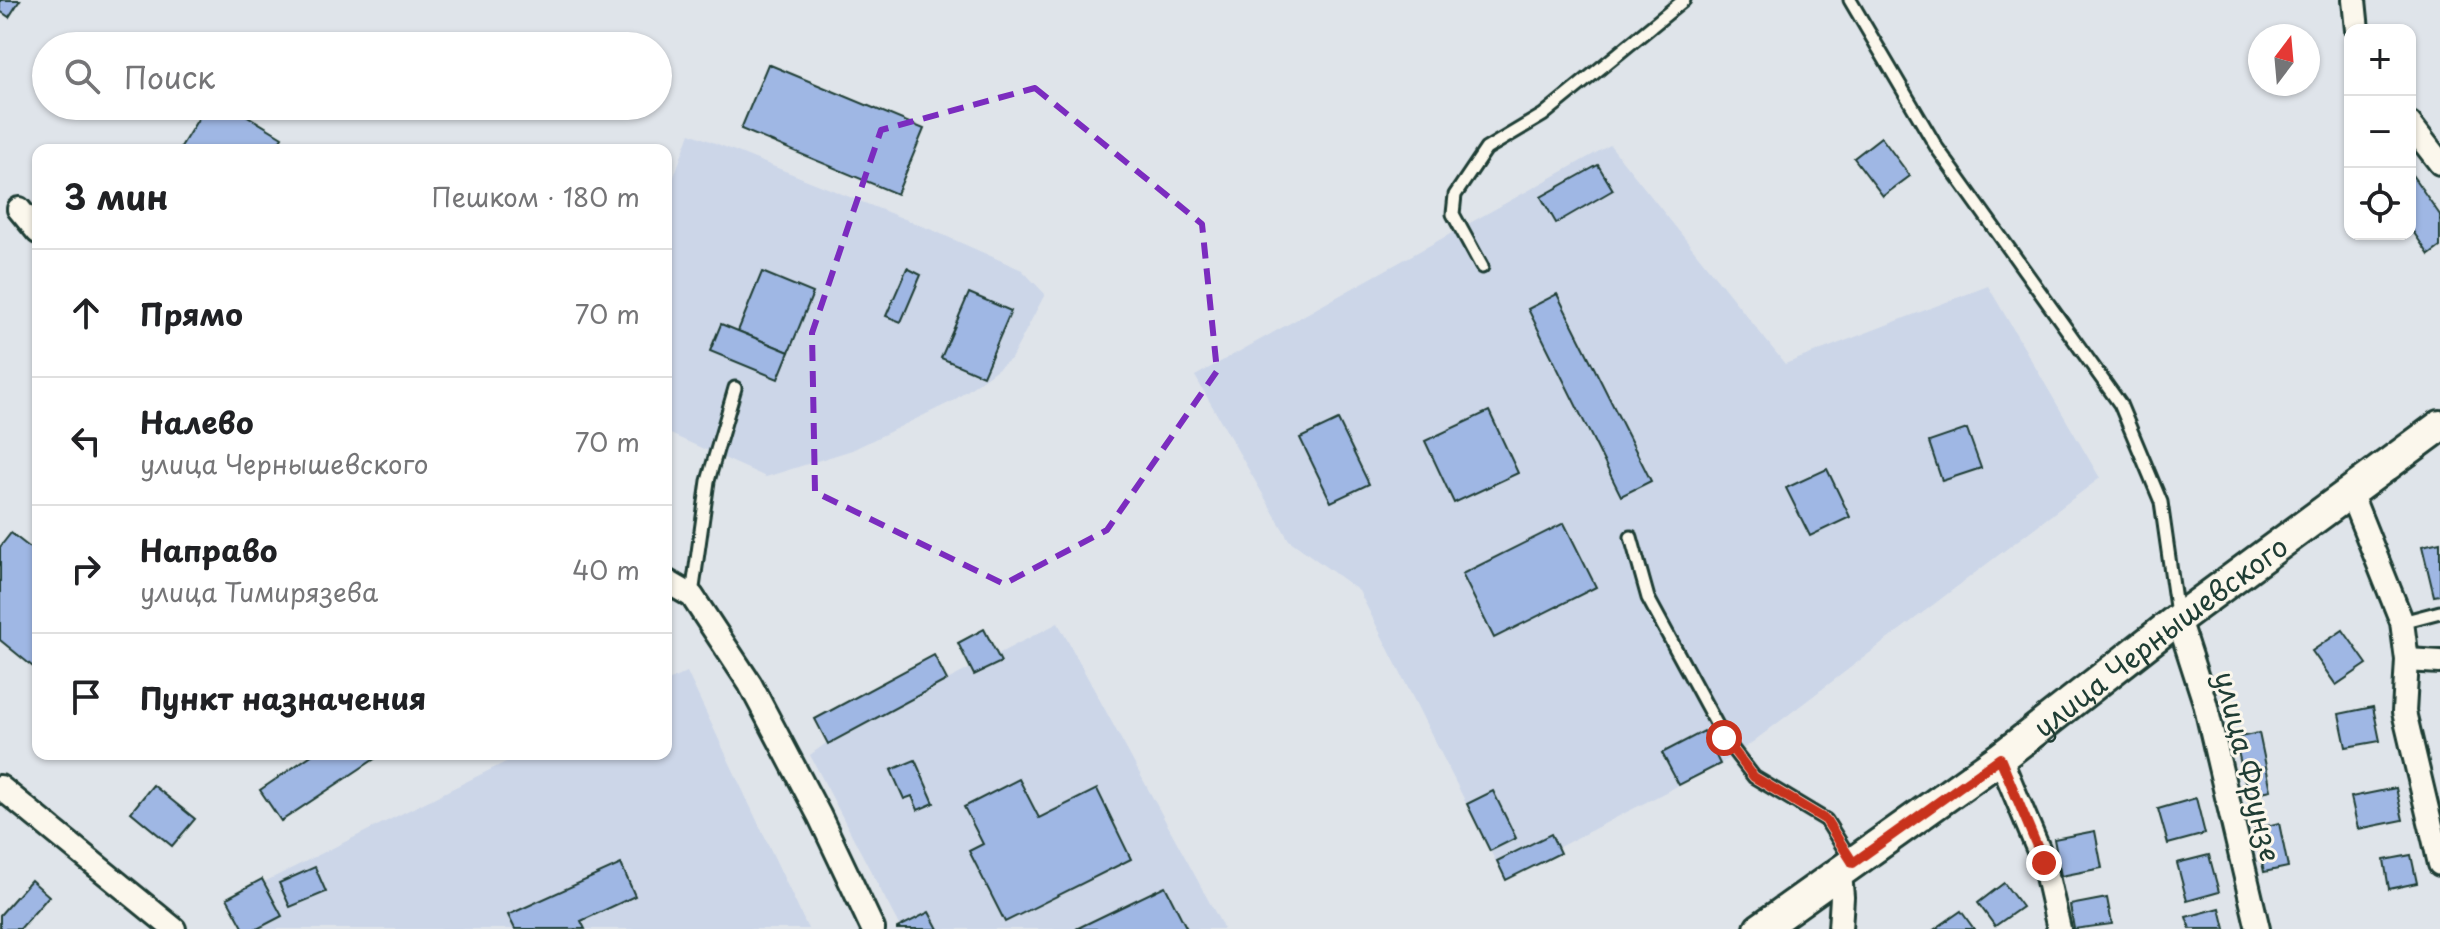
<!DOCTYPE html>
<html lang="ru">
<meta charset="utf-8">
<style>
:root{--surface:#fff;--page:#f2f2f2;--text:#202124;--muted:#757577;--line:#e0e0e0}
body{margin:0;font-family:"Playpen Sans",sans-serif;background:var(--page);color:var(--text)}
.controls{position:absolute;right:24px;top:24px;display:grid;overflow:hidden;border-radius:16px;box-shadow:0 2px 6px #0004}
.controls button{width:72px;height:72px;display:grid;place-items:center;padding:0;border:0;border-bottom:2px solid var(--line);background:var(--surface);color:var(--text);font:40px sans-serif}
.compass{position:absolute;left:2248px;top:24px;width:72px;height:72px;border-radius:50%;background:var(--surface);box-shadow:0 2px 6px #0004;rotate:16deg}
.stop{position:absolute;width:24px;height:24px;margin:-18px;border:6px solid #c8321e;border-radius:50%;background:#fff}
.stop.end{background:#c8321e;border-color:#fff;box-shadow:0 2px 8px #0008}
.list{margin:0;padding:0;list-style:none}
h2{display:flex;justify-content:space-between;align-items:center;height:104px;margin:0;padding:0 32px;font-size:34px}
h2 small{font-size:26px;font-weight:400;color:var(--muted)}
.list li{display:grid;grid-template-columns:52px 1fr auto;gap:24px;align-items:center;box-sizing:border-box;height:128px;padding:0 32px;border-top:2px solid var(--line)}
.list b{display:block;font-size:30px;white-space:nowrap}
.list p{margin:0;font-size:26px;white-space:nowrap;color:var(--muted)}
.list em{font-size:26px;font-style:normal;color:var(--muted)}
.icon{flex:none;width:44px;height:44px;fill:none;stroke:currentColor;stroke-width:2;stroke-linecap:round;stroke-linejoin:round}
.map{position:relative;flex:none;width:2440px;height:929px;overflow:hidden}
.search{position:absolute;background:var(--surface);box-shadow:0 2px 6px #0004;left:32px;top:32px;width:640px;height:88px;display:flex;align-items:center;gap:20px;box-sizing:border-box;padding:0 28px;border-radius:44px;color:var(--muted);font-size:30px}
.panel{position:absolute;background:var(--surface);box-shadow:0 2px 6px #0004;left:32px;top:144px;width:640px;height:616px;border-radius:16px}
.map>svg:first-child{display:block}
.built{fill:#ccd6e8}
.building{fill:#9fb7e4;stroke:#1f3d34;stroke-width:2}
.lines{fill:none;stroke-linecap:round;stroke-linejoin:round}
.lane-casing{stroke:#1f3d34;stroke-width:17}
.street-casing{stroke:#1f3d34;stroke-width:28}
.secondary-casing{stroke:#1f3d34;stroke-width:36}
.lane{stroke:#fbf7ec;stroke-width:11}
.street{stroke:#fbf7ec;stroke-width:22}
.secondary{stroke:#fbf7ec;stroke-width:30}
.route{stroke:#c8321e;stroke-width:10}
.marked{fill:none;stroke:#7b2cbf;stroke-width:6;stroke-dasharray:16 10;stroke-linejoin:round}
.labels{text-anchor:middle;dominant-baseline:central;stroke-width:6;stroke-linejoin:round;paint-order:stroke}
.street-label{font-size:28px;fill:#1f3d34;stroke:#fbf7ec}
</style>
<div class="map">
<svg width="2440" height="929" viewBox="0 0 2440 929">
<rect width="100%" height="100%" fill="#dfe4ea"/>
<filter id="ink" filterUnits="userSpaceOnUse"><feTurbulence type="fractalNoise" baseFrequency=".0125" numOctaves="2"/><feDisplacementMap in="SourceGraphic" scale="16" xChannelSelector="R" yChannelSelector="G"/><feConvolveMatrix kernelMatrix="1 2 1 2 8 2 1 2 1" color-interpolation-filters="sRGB"/></filter>
<g filter="url(#ink)">
<g class="built">
<path d="M690,133L932,230L1022,270L1045,294L1011,359L953,401L852,450L766,477L666,432V198Z"/>
<path d="M1610,145L1785,364L1988,286L2100,478L1746,747L1720,764L1503,876L1359,591L1289,540L1195,376Z"/>
<path d="M1058,623L1224,929H901L810,755L829,741Z"/>
<path d="M687,672L808,929H245L230,899L522,754H666V682Z"/>
</g>
<g class="building">
<path d="M0,0H20L9,17L0,11Z"/>
<path d="M768,64L924,129L897,194L741,129Z"/>
<path d="M206,106H231L282,137L274,150H179Z"/>
<path d="M1881,137L1910,176L1883,196L1854,158Z"/>
<path d="M1598,165L1613,190L1556,223L1541,197Z"/>
<path d="M2410,172L2440,215V247L2429,255L2410,227Z"/>
<path d="M907,268L921,275L901,322L886,316Z"/>
<path d="M762,272L813,293L789,352L738,331Z"/>
<path d="M969,293L1011,311L983,376L941,358Z"/>
<path d="M1557,294L1651,481L1621,496L1528,309Z"/>
<path d="M721,324L789,352L778,379L710,351Z"/>
<path d="M1489,411L1518,473L1454,503L1425,441Z"/>
<path d="M1338,420L1369,484L1331,502L1300,438Z"/>
<path d="M1967,429L1981,468L1942,481L1929,442Z"/>
<path d="M1827,469L1850,517L1810,536L1786,488Z"/>
<path d="M1564,523L1596,587L1494,638L1462,574Z"/>
<path d="M11,533L38,554V671L0,640V547Z"/>
<path d="M2440,542V595L2434,596L2422,546Z"/>
<path d="M984,629L1001,662L974,675L958,643Z"/>
<path d="M2343,630L2367,664L2336,685L2312,651Z"/>
<path d="M934,655L947,680L828,744L815,719Z"/>
<path d="M2373,707L2380,741L2346,747L2339,714Z"/>
<path d="M1704,731L1720,764L1679,785L1662,753Z"/>
<path d="M2259,733L2271,790L2248,795L2235,738Z"/>
<path d="M313,754H382L281,821L260,790Z"/>
<path d="M915,760L934,803L918,810L912,796L904,799L891,770Z"/>
<path d="M1019,779L1039,818L1097,789L1131,859L1005,922L969,851L983,844L964,807Z"/>
<path d="M153,785L195,819L172,846L131,812Z"/>
<path d="M2396,788L2403,820L2358,829L2351,797Z"/>
<path d="M1493,791L1516,838L1490,851L1467,804Z"/>
<path d="M2196,798L2205,834L2168,844L2158,809Z"/>
<path d="M2279,823L2288,867L2264,872L2255,829Z"/>
<path d="M2095,831L2102,868L2061,876L2054,839Z"/>
<path d="M1551,834L1560,853L1506,880L1497,861Z"/>
<path d="M2209,855L2219,892L2187,901L2177,863Z"/>
<path d="M2411,855L2417,883L2389,889L2384,860Z"/>
<path d="M621,864L635,896L581,921L585,929H515L508,915Z"/>
<path d="M315,867L326,892L290,907L279,883Z"/>
<path d="M262,879L282,916L257,929H244L227,898Z"/>
<path d="M31,880L49,896L20,929H0V915Z"/>
<path d="M2004,883L2022,907L1995,926L1978,903Z"/>
<path d="M1165,886L1187,929H1076Z"/>
<path d="M2107,898L2112,924L2074,929L2070,905Z"/>
<path d="M2220,908L2225,929H2190L2186,917Z"/>
<path d="M1961,911L1974,929H1935Z"/>
<path d="M929,912L938,929H897V928Z"/>
</g>
<g class="lines">
<g class="lane-casing">
<g id="lane">
<path d="M1850,0L1937,148L2120,404L2161,502L2177,614"/>
<path d="M1482,267L1453,214L1455,195L1486,149L1543,115L1684,0"/>
<path d="M1631,537L1648,598L1724,738L1754,777L1826,820L1853,863"/>
<path d="M692,595L708,481L735,388"/>
<path d="M2402,622L2440,612"/>
</g>
</g>
<g class="street-casing">
<g id="street">
<path d="M2354,0L2357,30"/>
<path d="M2410,124L2440,163"/>
<path d="M19,209L38,232"/>
<path d="M2350,492L2402,622L2407,660L2404,712L2440,864"/>
<path d="M666,581L692,596L750,684L819,815L873,929"/>
<path d="M2178,619L2205,703L2258,929"/>
<path d="M2407,660L2440,662"/>
<path d="M2000,758L2044,863L2059,929"/>
<path d="M0,787L174,929"/>
<path d="M1840,929L1842,897L1840,873"/>
</g>
</g>
<g class="secondary-casing">
<g id="secondary">
<path id="s1" d="M1760,929L2000,758L2178,619L2440,426"/>
</g>
</g>
<use href="#lane" class="lane"/>
<use href="#street" class="street"/>
<use href="#secondary" class="secondary"/>
</g>
</g>
<g class="lines" filter="url(#ink)">
<path class="route" d="M1724,738L1754,777L1826,820L1853,863L2000,758L2044,863"/>
</g>
<path class="marked" d="M1035,88L1202,224L1217,371L1107,530L1004,584L815,492L812,333L881,130Z"/>
<g class="labels">
<g class="street-label">
<text stroke="none"><textPath href="#s1" startOffset="496">улица Чернышевского</textPath></text>
<text transform="translate(2249 766) rotate(76)">улица Фрунзе</text>
</g>
</g>
</svg>
<div class="controls">
<button>+</button>
<button>−</button>
<button><svg class="icon" aria-label="locate" viewBox="0 0 24 24"><circle cx="12" cy="12" r="6"/><path d="M12 2v4M12 18v4M2 12h4M18 12h4"/></svg></button>
</div>
<svg class="compass" viewBox="-18 -18 36 36"><path d="M0-13l5 13h-10z" fill="#e53935"/><path d="M0 13l5-13h-10z" fill="#757577"/></svg>
<div class="stop" style="left:1724px;top:738px"></div>
<div class="stop end" style="left:2044px;top:863px"></div>
<div class="search"><svg class="icon" aria-label="search" viewBox="0 0 24 24"><circle cx="10" cy="10" r="6"/><path d="M15 15l6 6"/></svg>Поиск</div>
<section class="panel">
<h2>3 мин<small>Пешком · 180 m</small></h2>
<ul class="list">
<li><svg class="icon" aria-label="ahead" viewBox="0 0 24 24"><path d="M12 20V5M6 11l6-6 6 6"/></svg><div><b>Прямо</b></div><em>70 m</em></li>
<li><svg class="icon" aria-label="left" viewBox="0 0 24 24"><path d="M17 20v-9H6M10 6l-5 5 5 5"/></svg><div><b>Налево</b><p>улица Чернышевского</p></div><em>70 m</em></li>
<li><svg class="icon" aria-label="right" viewBox="0 0 24 24"><path d="M7 20v-9h11M14 6l5 5-5 5"/></svg><div><b>Направо</b><p>улица Тимирязева</p></div><em>40 m</em></li>
<li><svg class="icon" aria-label="arrive" viewBox="0 0 24 24"><path d="M6 21V4h12l-3 4 3 4H6"/></svg><div><b>Пункт назначения</b></div></li>
</ul>
</section>
</div>
